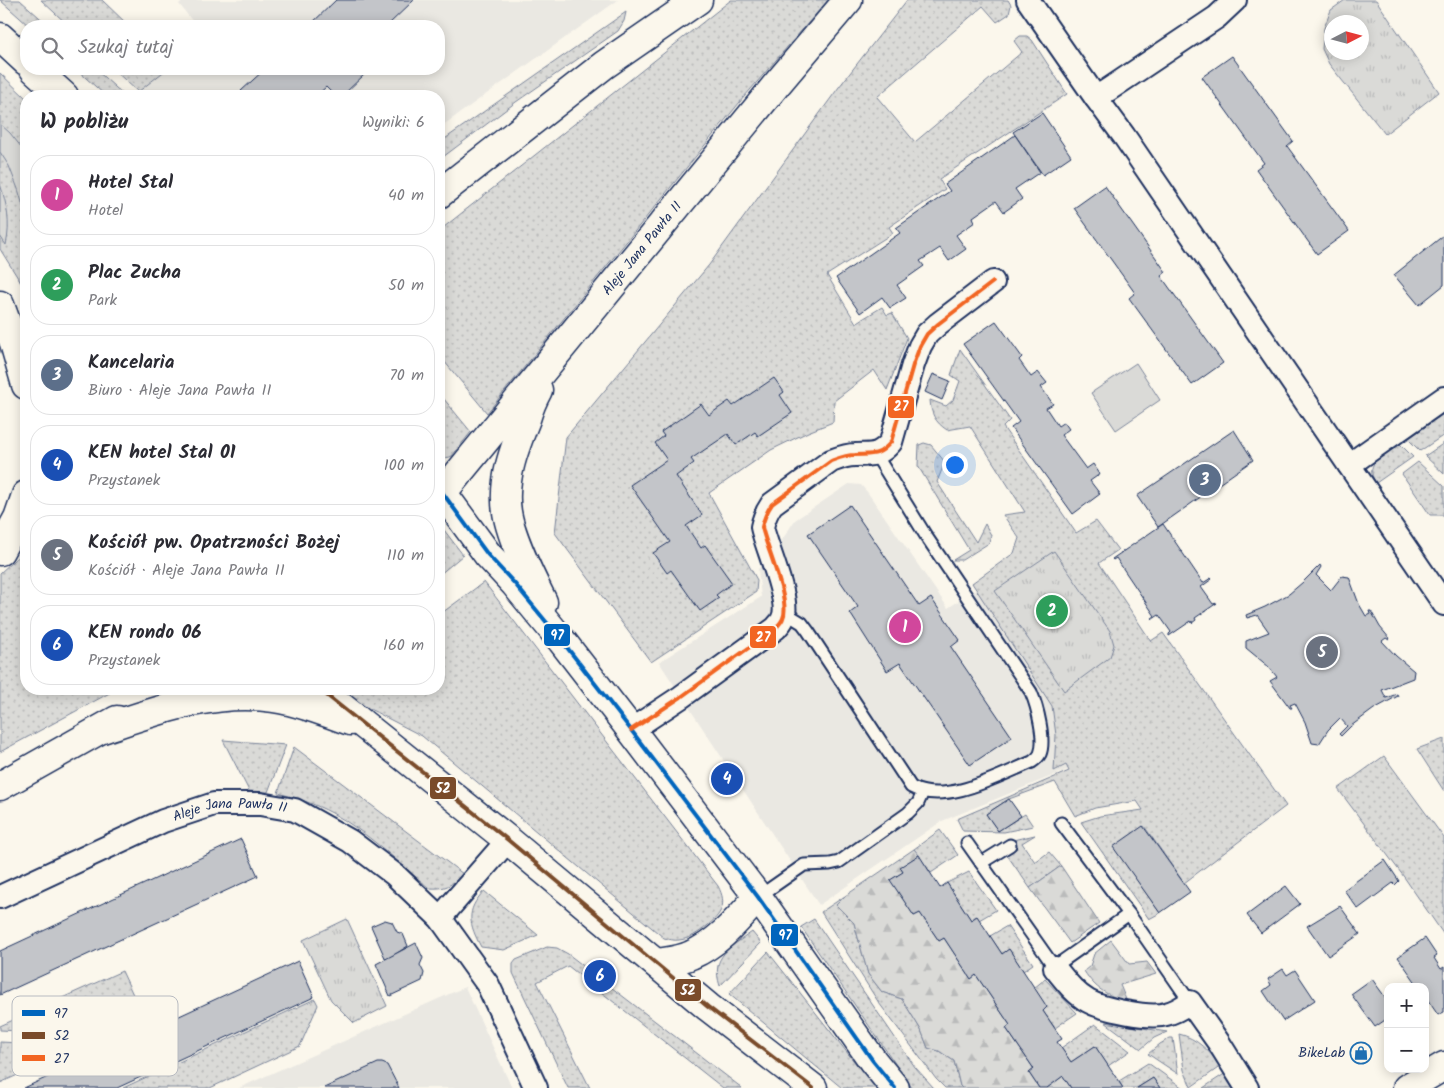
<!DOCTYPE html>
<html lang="pl">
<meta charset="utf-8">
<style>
:root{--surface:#fff;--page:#f2f2f3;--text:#2b2b33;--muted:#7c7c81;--line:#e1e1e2;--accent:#1f6fb2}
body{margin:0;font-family:Kalam,sans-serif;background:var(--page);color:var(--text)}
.controls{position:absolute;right:15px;bottom:15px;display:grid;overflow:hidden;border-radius:10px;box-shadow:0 2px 12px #0003}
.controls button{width:45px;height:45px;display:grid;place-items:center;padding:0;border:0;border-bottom:1px solid var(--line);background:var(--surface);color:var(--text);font:25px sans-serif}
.compass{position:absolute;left:1324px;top:15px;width:45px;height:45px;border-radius:50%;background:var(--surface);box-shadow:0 2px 12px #0003;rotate:84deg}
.you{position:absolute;left:954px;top:464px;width:18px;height:18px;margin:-12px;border:4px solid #fff;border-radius:50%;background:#1a73e8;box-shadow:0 0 0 8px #1a73e833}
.badge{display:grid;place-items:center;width:32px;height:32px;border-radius:50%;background:var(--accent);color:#fff;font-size:16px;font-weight:700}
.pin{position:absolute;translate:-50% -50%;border:2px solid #fff;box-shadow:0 1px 5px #0006}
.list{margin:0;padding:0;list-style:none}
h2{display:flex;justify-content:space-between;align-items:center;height:65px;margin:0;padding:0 20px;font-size:21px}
h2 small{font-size:16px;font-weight:400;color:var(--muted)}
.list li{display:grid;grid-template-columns:32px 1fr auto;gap:15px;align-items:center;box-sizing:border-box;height:80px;margin:0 10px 10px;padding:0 10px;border:1px solid var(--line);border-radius:20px}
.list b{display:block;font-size:19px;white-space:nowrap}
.list p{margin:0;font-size:16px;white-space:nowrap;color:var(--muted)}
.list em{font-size:16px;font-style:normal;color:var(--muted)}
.icon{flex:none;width:28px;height:28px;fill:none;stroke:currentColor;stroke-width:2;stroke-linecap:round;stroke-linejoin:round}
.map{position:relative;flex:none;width:1444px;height:1088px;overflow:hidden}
.search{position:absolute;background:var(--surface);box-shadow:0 2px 12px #0003;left:20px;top:20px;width:425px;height:55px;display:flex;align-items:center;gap:12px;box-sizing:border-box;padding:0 18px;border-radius:20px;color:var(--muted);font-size:19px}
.panel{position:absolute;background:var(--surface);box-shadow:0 2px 12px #0003;left:20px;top:90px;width:425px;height:605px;border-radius:20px}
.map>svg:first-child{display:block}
.built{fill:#eae8e2}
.grass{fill:url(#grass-dots);stroke:#7a849a}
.forest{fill:url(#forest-firs);stroke:#7a849a}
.park{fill:url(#park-tufts);stroke:#7a849a;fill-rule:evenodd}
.garden{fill:#dadad7;stroke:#7a849a}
.building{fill:#c3c5c9;stroke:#1b2f5e}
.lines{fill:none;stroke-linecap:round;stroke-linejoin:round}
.lane-casing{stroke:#1b2f5e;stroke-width:15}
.street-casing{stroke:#1b2f5e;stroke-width:26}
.secondary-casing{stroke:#1b2f5e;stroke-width:31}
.lane{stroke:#fbf7ec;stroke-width:11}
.street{stroke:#fbf7ec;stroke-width:22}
.secondary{stroke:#fbf7ec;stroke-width:28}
.bus-1-casing{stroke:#fbf7ec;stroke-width:8}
.bus-2-casing{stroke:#fbf7ec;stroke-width:8}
.bus-3-casing{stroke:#fbf7ec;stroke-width:8}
.bus-1{stroke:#0065bd;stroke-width:4}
.bus-2{stroke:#7a4b2a;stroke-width:4}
.bus-3{stroke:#f26522;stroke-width:4}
.labels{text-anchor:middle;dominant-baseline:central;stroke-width:5;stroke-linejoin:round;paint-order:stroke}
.street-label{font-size:14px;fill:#1b2f5e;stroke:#fbf7ec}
.poi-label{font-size:14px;fill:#1b2f5e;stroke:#fbf7ec;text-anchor:end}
.key{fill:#fbf7ec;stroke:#b8bbc1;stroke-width:1}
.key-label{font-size:14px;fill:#1b2f5e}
.line-badge{stroke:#fbf7ec;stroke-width:2}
.badge-label{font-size:14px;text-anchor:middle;font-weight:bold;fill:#fff}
</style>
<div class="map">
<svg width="1444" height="1088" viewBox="0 0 1444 1088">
<defs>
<pattern id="grass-dots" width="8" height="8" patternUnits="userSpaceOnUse" patternTransform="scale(1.25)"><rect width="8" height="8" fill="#dadad7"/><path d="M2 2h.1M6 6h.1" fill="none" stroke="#babbbb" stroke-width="1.8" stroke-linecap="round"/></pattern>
<pattern id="forest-firs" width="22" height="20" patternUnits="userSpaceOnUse" patternTransform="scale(1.25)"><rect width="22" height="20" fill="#dadad7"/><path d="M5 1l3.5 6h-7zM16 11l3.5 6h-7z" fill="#babbbb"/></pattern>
<pattern id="park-tufts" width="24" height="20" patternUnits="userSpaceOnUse" patternTransform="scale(1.25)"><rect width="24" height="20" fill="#dadad7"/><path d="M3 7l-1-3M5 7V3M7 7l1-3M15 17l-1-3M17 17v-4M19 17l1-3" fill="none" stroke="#babbbb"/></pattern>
</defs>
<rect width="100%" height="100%" fill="#fbf7ec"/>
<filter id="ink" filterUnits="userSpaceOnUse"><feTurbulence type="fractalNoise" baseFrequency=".02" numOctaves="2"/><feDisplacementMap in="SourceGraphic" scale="10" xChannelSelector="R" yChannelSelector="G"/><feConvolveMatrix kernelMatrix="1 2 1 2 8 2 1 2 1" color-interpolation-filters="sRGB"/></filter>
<g filter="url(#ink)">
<g class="built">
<path d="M184,0H618L439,128V96H148L133,82L146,69H439V26H191L194,23L179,4Z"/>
<path d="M849,484L861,485L868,493L948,608L977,589L1096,758L942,821L819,905L659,662L761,597L758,569L771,557L795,520Z"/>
<path d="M465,987L512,1088H239Z"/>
</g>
<g class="grass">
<path d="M0,0H20L49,26H29Z"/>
<path d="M41,0H102L129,26H69Z"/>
<path d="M731,0H828L744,97L487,413L439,355V231Z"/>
<path d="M907,0H1008L1011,5L1009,14L997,22L983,6L877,97L915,142L1022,52L1014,41L1020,36H1027L1032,40L1067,94L939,179L945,189L889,227L893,233L827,275L856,323L882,307L887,315L892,313L907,338L887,390L874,370L834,401L833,422L808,432L771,450L709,493L757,580L756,592L651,662L555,533L566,437L709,265L839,87Z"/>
<path d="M626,12L624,21L618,31L516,102L439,160V143Z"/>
<path d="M76,69H95L125,96H106Z"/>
<path d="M113,69H167L138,92Z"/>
<path d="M0,73L26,98V291L0,249Z"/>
<path d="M960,349L1010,420L1003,427L1076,533L1096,521L1118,550L1099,563L1151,641L1163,633L1286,806L1184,883L1144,826L1114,847L1160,913L1149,919L1081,822L1100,816L1143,810L1137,801L1095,808L1075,816L1055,782L1009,799L986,814L998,831L1025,814L1033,826L1004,832L963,831L957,819L1069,771L1066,765L1054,771L1056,735L1052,706L972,583L1014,553L1019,538L1003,515L1025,512L970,426L947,430C935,422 931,414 930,400L946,406L953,400L960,381L951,375Z"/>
<path d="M439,393L471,432L452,456C446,459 443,458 439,454Z"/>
<path d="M1444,413V435L1420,451L1408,439Z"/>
<path d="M924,443L931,445L945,462L937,482L976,542L985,524L991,535L989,543L962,560H953L969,550L918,466L919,445Z"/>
<path d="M1444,443V474L1425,456Z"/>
<path d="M1400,444L1413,457L1376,483C1362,462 1385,454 1400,444Z"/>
<path d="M1418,462L1444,486V515H1430L1402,474Z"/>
<path d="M439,525L441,526L463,555L439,575Z"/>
<path d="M26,549V689H117L0,752V573Z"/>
<path d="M484,582L718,886C728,905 721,914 707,926C698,933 690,939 679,940C674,941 669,939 664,938L422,736L364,706L340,689H439V615Z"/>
<path d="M1444,739V791L1417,749Z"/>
<path d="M223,740L286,745L268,792L249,791Z"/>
<path d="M294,747L463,874C451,886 446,889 429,888C399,863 366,831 332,813C315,804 297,798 278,793Z"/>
<path d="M1384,756L1444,838V935L1404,877L1338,789Z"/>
<path d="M940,830L958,855L931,873L914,849Z"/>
<path d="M1035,835L1022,843L1035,862L1049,852L1061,866L1030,888L1007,855L1017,848L1013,840Z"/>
<path d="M969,872L996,910L979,920L976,916L971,920L947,883Z"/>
<path d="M484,891L538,935L504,950L481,947C469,924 465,911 484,891Z"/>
<path d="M845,896L836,905L854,923L868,974L882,992L902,999L921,1030L928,1048L939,1051L954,1061L960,1086L962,1088H945L936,1079L879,1003L821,912Z"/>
<path d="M814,919L915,1067L934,1088H912L801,927Z"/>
<path d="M1007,926L1033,964L1023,971L1009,949L1002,954L990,936Z"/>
<path d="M752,932L761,943L720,986C710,956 730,948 752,932Z"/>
<path d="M547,947L557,948L568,954L742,1088H723L568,966L537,982L590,1088H568L513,973V964L516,960Z"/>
<path d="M768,952L875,1088H842L729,994Z"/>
<path d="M122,971L143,1016L102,1035L0,1030V1026Z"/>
<path d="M1045,979L1077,1013L1055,1028L1043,1011L1046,1007L1034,988Z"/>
<path d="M315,999L318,1005L300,1046L210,1088H123Z"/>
<path d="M1105,1022L1167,1032L1154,1038L1141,1049Z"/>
<path d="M1095,1024L1130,1051L1108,1066L1095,1046L1071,1062L1061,1048Z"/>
<path d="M1179,1034C1197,1038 1210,1052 1221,1066L1191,1087L1184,1070Z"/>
<path d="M1170,1038H1173L1178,1074L1148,1054L1160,1044Z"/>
<path d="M0,1042L82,1046L0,1083Z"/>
<path d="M1148,1063L1183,1088H1160L1153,1078L1137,1088H1123L1119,1081Z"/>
<path d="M1226,1073L1236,1088H1203Z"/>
</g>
<g class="forest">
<path d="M914,849L919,855L901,867L903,872L891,880L914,916L920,913L939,941L944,938L971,979L976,975L1010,1025L1006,1028L1034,1069L1029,1073L1039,1088H962L960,1086L954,1061L939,1051L928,1048L921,1030L902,999L882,992L868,974L854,923L836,905L845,896Z"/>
<path d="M1061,866L1099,923L1070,943L1030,888Z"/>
<path d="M1111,940L1129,964L1147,962L1156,974L1120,985L1127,1002C1106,994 1096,990 1084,971L1090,966L1094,954Z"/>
<path d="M1063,1076L1071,1088H1047Z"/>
</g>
<g class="park">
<path d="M1345,0H1376L1439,92L1385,134L1329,64L1322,49L1324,28L1331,10ZM1332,22H1362V52H1332Z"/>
<path d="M1054,551L1110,631L1114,645L1110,657L1064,691L995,591Z"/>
<path d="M347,919L387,1006L354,1023L331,1000L303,940Z"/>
</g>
<g class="garden">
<path d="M0,124L10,133L26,153V234L24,209L18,189L9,166L0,152Z"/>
<path d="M0,184C7,205 11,223 6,245L0,236Z"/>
<path d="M26,235V291L20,281L25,255Z"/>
<path d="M1136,363L1160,400L1116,430L1091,393Z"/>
</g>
<g class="building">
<path d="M336,0H414L387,26H309Z"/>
<path d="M1232,56L1293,141L1287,146L1349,231L1317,254L1256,169L1264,163L1202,77Z"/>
<path d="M265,69H362L366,73L342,96H335L326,87L316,96H246L241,91Z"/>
<path d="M1042,113L1071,156L1043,175L1013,132Z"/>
<path d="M1015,135L1040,172L1015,189L1022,199L1004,212L996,201L973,217L975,222L956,235L966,249L949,261L940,248L920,261L924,266L897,285L906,298L890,308L882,297L860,313L836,278L900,233L896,228L950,191L945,184Z"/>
<path d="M1105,186L1166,272L1161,276L1223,363L1192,385L1129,298L1135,293L1074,208Z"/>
<path d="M1444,235V285L1419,305L1394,275Z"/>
<path d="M996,321L1022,357L1019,360L1031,377L1038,372L1047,383L1041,387L1053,404L1046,408L1058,426L1064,422L1069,429L1061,435L1086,469L1093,464L1100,474L1090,481L1100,494L1073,514L1011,428L1019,422L963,344Z"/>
<path d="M933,374L950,381L942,400L925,392Z"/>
<path d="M774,378L784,392L780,395L792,413L758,436L755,432L736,445L728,434L691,459L694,463L676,476L702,515L686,526L701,548L705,545L732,583L716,595L719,598L700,611L671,570L667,573L653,553L670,542L630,485L667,460L655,443L664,436L661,432L701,404L709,415L729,401L733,406Z"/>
<path d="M1234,430L1253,460L1158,527L1137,496Z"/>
<path d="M850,505L919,606L931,598L960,640L951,647L1012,737L970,765L900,663L887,671L850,613L858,607L808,534Z"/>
<path d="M1163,524L1203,583L1211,578L1212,579L1201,587L1213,604L1217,603L1195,618L1196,620L1192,623L1191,621L1169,636V634L1171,632L1159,615L1153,619L1152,618L1155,616L1116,558L1113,560L1112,559Z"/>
<path d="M1320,565L1321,567L1316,575L1331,590L1342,576L1349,577L1359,604L1366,616L1370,614L1369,611H1371L1380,627L1390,639L1389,640L1386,638L1382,641L1396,656L1414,671L1413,678L1382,690L1386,698L1397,694L1398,696L1374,709L1351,726L1341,736L1339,734L1347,726L1340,718L1328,730L1319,744L1312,743L1305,722L1295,703L1290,705L1292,708H1290L1270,681L1277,677L1269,667L1246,648V641L1269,632L1257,615L1247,618L1246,615L1265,607L1289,594L1303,582Z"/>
<path d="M1009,799L1021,816L998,831L986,814Z"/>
<path d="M1143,826L1190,892L1160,913L1113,847Z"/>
<path d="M241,839L258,876L0,995V951Z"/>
<path d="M919,855L940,888L947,883L971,920L977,916L1002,954L1009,949L1047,1007L1043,1011L1062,1039L1057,1042L1071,1062L1095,1046L1123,1088H1071L1063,1076L1047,1088H1039L1029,1073L1034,1069L1006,1028L1010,1025L976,975L971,979L944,938L939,941L920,913L914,916L890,880L903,872L900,867Z"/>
<path d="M1385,860L1399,881L1395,885L1393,883L1358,909L1344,890Z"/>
<path d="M1286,886L1300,904L1261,933L1247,915Z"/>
<path d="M1340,906L1360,934L1328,956L1307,926Z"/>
<path d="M385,920L392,922L397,932L403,934L408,946L386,960L371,926Z"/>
<path d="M1425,938L1437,956L1434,958L1441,969L1444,967V1012L1438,1015L1425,996V987H1419L1398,957Z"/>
<path d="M416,943L423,958L420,965L424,973L422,981L390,996L376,964Z"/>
<path d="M298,961L314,997L117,1088H24Z"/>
<path d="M1283,969L1287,975L1295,970L1315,1000L1283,1021L1263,991L1271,985L1268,979Z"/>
<path d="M1372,979L1388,1001V1018L1375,1027L1351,994Z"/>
<path d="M378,1063H382L387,1065L399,1088H324Z"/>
<path d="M1153,1078L1160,1088H1137Z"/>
</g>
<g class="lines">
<g class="lane-casing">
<g id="lane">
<path d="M784,612L802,623L808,631L911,787C945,806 998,776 1032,762C1035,760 1038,758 1040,754C1046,740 1037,706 1031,692L926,536L876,455"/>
<path d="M1061,823L1129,914L1190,1002"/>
<path d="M967,843L1055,968"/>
<path d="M981,863L1010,845"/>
<path d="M758,897L804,865L830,864L839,862L908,813L918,803L923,792"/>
<path d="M1054,967L1129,914"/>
</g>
</g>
<g class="street-casing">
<g id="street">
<path d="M1028,0L1096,98L1124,136L1444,604"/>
<path d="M1096,98L1217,17L1235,0"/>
<path d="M1349,465L1444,398"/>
<path d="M631,730L681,697L776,628C778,625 782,622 783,618C791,601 766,547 762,527C764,518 767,511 772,504L831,461C839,458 846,455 855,455C872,454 878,457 891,442L913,365L920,346L927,334L938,324L993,282"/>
<path id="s1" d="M0,897L163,821L214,804H260L295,810L350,841L395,875L440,918L488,985L536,1088"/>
<path d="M440,918L508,840"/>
<path d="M1055,968C1065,980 1074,993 1088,1001C1102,1009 1150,1019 1166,1014C1175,1012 1183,1007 1190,1002L1219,1043L1247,1088"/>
</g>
</g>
<g class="secondary-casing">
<g id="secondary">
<path d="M0,37L26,61"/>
<path d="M34,69L64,96"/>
<path d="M439,194L604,65L698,0"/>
<path d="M0,305L14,343L26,385"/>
<path d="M538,390C533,399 529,409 526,419C514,449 502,480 507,512C511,538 531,578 543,602"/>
<path d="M439,488L488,555L515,584L562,641L631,730L758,897L873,1061L895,1088"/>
<path id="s2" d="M439,497L777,84L848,0"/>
<path d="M0,551L18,518L26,495"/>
<path d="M319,689L508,840L708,1007L813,1088"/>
<path d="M102,729C156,711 214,689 273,698C299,702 325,712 350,721"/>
<path d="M0,786L117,720"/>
<path d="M657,963C668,961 681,960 691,955C719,943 738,919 758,897"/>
<path d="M1407,1088L1444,1066"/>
</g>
</g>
<use href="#lane" class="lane"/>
<use href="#street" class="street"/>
<use href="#secondary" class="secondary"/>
<g class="bus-1-casing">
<path id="bus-1" d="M439,488L488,555L515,584L562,641L631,730L758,897L873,1061L895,1088"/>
</g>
<g class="bus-2-casing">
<path id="bus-2" d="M319,689L508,840L708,1007L813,1088"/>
</g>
<g class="bus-3-casing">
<path id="bus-3" d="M631,730L681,697L776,628C778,625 782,622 783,618C791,601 766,547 762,527C764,518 767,511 772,504L831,461C839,458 846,455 855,455C872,454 878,457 891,442L913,365L920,346L927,334L938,324L993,282"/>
</g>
<use href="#bus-1" class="bus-1"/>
<use href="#bus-2" class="bus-2"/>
<use href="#bus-3" class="bus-3"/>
</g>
</g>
<defs>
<g id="shop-ring" transform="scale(1.125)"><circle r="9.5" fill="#fbf7ec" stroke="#1f6fb2" stroke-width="1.5"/><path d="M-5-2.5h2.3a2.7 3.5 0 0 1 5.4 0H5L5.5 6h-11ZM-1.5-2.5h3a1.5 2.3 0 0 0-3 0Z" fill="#1f6fb2"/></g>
</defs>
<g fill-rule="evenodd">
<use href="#shop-ring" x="1361" y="1053"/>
</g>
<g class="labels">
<g class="street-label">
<text stroke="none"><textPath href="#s2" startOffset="321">Aleje Jana Pawła II</textPath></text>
<text stroke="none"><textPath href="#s1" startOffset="249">Aleje Jana Pawła II</textPath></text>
</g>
<g class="poi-label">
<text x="1345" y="1053">BikeLab</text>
</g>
</g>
<rect x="12" y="996" width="166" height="80" rx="8" class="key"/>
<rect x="22" y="1010" width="23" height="6" fill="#0065bd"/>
<rect x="22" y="1032" width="23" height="7" fill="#7a4b2a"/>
<rect x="22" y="1055" width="23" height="6" fill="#f26522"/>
<g class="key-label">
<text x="54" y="1018">97</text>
<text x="54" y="1040">52</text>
<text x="54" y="1063">27</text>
</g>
<g class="line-badge">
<rect x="887" y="395" width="28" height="24" rx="5" fill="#f26522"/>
<rect x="543" y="623" width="28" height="24" rx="5" fill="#0065bd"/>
<rect x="749" y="625" width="28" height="24" rx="5" fill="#f26522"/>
<rect x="429" y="776" width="28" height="24" rx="5" fill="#7a4b2a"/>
<rect x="770" y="923" width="29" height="24" rx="5" fill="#0065bd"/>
<rect x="674" y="978" width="28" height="24" rx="5" fill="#7a4b2a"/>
</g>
<g class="badge-label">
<text x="901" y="411">27</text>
<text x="557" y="640">97</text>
<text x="763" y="642">27</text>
<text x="443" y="793">52</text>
<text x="785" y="940">97</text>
<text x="688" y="995">52</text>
</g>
</svg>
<div class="controls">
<button>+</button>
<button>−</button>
</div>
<svg class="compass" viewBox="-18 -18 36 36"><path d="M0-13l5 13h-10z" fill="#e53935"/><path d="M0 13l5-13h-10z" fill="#7c7c81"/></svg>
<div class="you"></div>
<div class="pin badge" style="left:905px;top:627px;background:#d1479c">1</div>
<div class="pin badge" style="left:1052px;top:611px;background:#2e9e5b">2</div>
<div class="pin badge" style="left:1205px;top:480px;background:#5c6f8a">3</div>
<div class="pin badge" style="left:727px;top:779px;background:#1a4fb4">4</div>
<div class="pin badge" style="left:1322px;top:652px;background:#6b7280">5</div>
<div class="pin badge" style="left:600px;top:976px;background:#1a4fb4">6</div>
<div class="search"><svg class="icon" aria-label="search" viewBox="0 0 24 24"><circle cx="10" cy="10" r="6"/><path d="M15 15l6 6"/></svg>Szukaj tutaj</div>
<section class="panel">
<h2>W pobliżu<small>Wyniki: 6</small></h2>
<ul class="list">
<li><span class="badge" style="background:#d1479c">1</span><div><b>Hotel Stal</b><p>Hotel</p></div><em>40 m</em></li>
<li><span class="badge" style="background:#2e9e5b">2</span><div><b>Plac Zucha</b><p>Park</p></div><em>50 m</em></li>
<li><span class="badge" style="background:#5c6f8a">3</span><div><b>Kancelaria</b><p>Biuro · Aleje Jana Pawła II</p></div><em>70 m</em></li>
<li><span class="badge" style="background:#1a4fb4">4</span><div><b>KEN hotel Stal 01</b><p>Przystanek</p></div><em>100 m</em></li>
<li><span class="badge" style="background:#6b7280">5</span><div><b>Kościół pw. Opatrzności Bożej</b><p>Kościół · Aleje Jana Pawła II</p></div><em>110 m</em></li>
<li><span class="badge" style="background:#1a4fb4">6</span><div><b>KEN rondo 06</b><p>Przystanek</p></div><em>160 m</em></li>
</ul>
</section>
</div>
